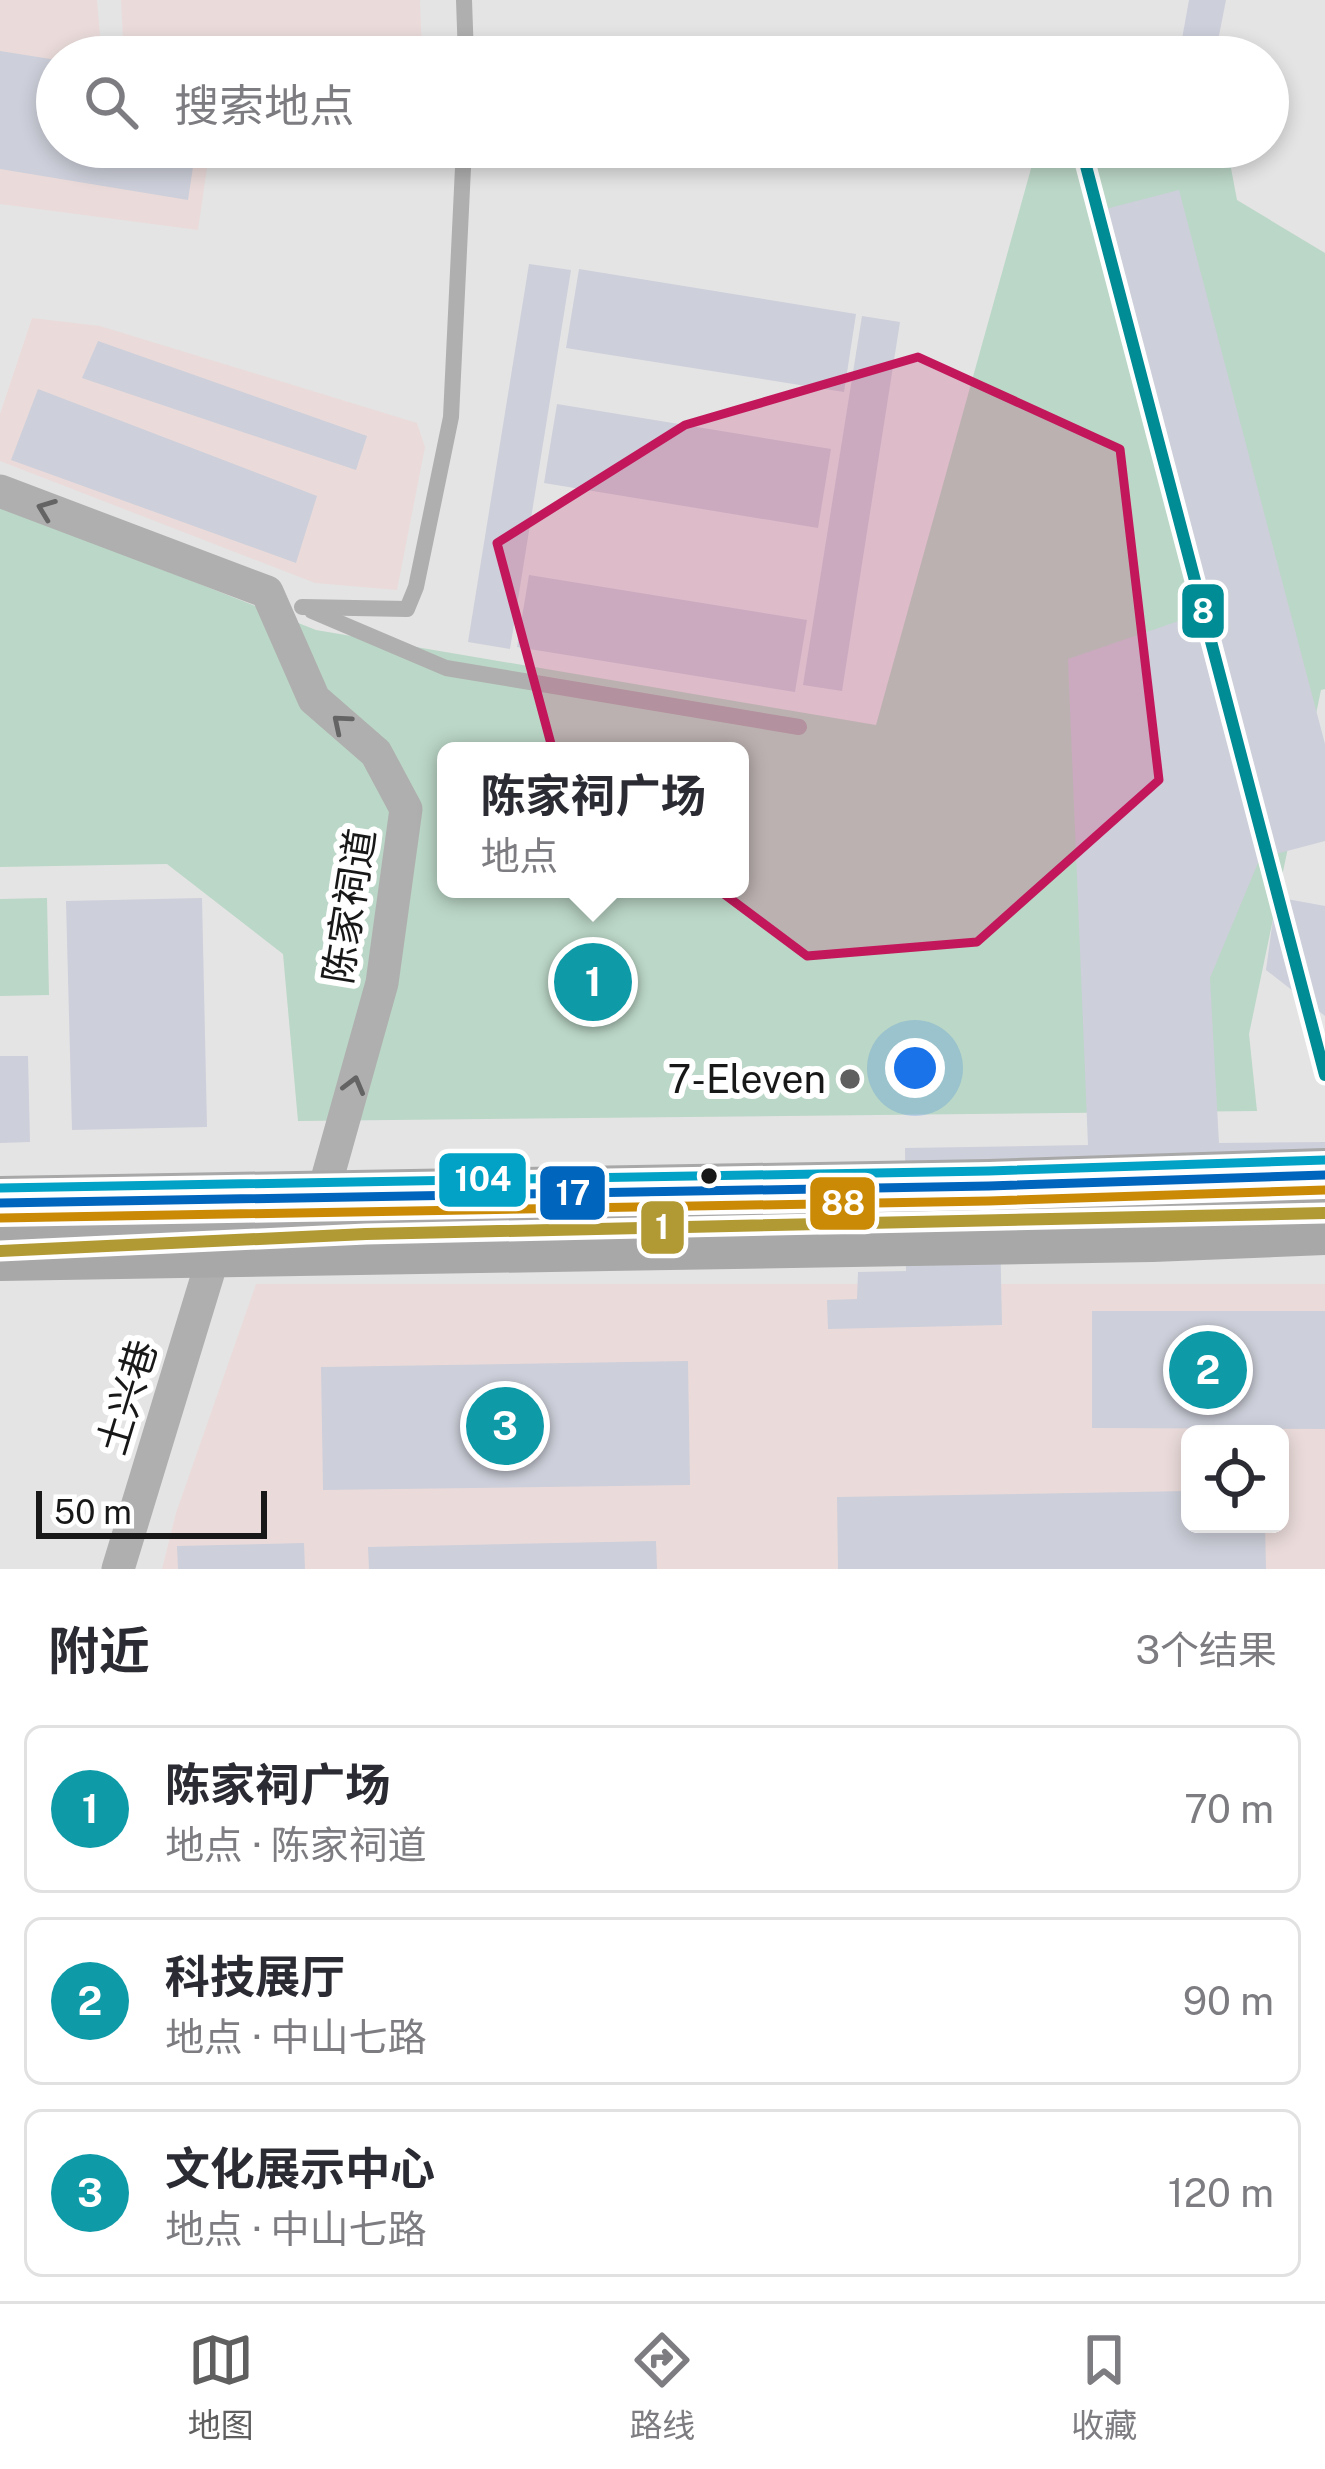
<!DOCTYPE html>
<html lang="zh">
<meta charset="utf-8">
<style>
:root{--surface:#fff;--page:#f2f2f3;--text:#2b2b33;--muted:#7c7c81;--line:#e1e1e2;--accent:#5f5f60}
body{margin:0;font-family:"Public Sans","Noto Sans SC",sans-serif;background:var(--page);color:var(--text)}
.controls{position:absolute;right:36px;bottom:36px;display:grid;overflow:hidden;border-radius:18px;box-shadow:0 6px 18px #0003}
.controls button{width:108px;height:108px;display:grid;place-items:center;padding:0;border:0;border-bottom:3px solid var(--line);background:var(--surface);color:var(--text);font:60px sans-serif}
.scale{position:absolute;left:36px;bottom:30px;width:231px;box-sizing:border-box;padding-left:12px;border:6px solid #181819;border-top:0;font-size:33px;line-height:42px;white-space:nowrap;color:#181819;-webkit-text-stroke:9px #fff;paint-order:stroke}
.you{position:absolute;left:915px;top:1068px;width:42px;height:42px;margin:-30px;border:9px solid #fff;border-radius:50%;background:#1a73e8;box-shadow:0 0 0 18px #1a73e833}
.badge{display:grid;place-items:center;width:78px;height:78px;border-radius:50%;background:var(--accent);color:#fff;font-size:39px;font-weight:700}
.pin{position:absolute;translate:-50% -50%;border:6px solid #fff;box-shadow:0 3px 12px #0006}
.popup{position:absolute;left:437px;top:742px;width:312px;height:156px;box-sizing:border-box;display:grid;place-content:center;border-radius:18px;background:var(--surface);filter:drop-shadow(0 3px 9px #0005);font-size:39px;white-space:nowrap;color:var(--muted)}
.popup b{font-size:45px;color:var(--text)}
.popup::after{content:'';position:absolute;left:50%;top:100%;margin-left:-24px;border:24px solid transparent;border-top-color:var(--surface)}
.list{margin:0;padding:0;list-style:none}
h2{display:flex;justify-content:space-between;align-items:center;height:156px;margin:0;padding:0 48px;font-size:51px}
h2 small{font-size:39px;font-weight:400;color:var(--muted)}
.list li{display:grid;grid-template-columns:78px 1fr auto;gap:36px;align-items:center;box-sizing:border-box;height:168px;margin:0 24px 24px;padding:0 24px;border:3px solid var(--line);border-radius:18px}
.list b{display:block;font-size:45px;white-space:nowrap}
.list p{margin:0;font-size:39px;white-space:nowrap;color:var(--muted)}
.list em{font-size:39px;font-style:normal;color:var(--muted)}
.icon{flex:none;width:66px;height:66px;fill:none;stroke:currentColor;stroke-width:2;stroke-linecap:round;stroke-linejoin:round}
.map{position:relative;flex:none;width:1325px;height:1569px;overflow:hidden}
.search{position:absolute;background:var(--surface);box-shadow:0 6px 18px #0003;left:36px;right:36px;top:36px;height:132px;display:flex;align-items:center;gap:30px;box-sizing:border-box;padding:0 42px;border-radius:66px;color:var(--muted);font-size:45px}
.sheet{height:732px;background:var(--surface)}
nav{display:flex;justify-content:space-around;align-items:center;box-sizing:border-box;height:168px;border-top:3px solid var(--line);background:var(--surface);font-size:33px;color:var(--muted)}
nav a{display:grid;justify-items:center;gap:6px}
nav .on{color:var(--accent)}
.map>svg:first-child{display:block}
.commercial{fill:#eadbda;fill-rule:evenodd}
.green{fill:#bbd7c7;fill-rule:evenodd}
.building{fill:#cdcfda}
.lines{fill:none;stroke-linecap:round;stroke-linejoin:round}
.service{stroke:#afafaf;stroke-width:16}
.minor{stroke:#afafaf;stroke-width:33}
.primary{stroke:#a8a8a8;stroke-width:54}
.bus-1-casing{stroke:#fff;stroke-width:18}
.bus-2-casing{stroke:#fff;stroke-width:18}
.bus-3-casing{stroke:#fff;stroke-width:18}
.bus-1{stroke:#0065bd;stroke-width:9}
.bus-2{stroke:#ca8a05;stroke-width:9}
.bus-3{stroke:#01a2c5;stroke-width:9}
.metro-1-casing{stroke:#fff;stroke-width:21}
.metro-2-casing{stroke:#fff;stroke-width:21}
.metro-1{stroke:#b19933;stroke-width:12}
.metro-2{stroke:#008c95;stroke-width:12}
.oneway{stroke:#646464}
.marked{fill:#c2185b;fill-opacity:0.2;stroke:#c2185b;stroke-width:9;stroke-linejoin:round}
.poi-dot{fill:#5f5f60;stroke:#fff;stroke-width:4.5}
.bus-dot{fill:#181819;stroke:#fff;stroke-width:4.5}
.labels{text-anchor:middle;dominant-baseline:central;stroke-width:12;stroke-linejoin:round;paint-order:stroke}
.street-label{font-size:39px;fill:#181819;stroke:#fff}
.poi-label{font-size:39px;fill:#181819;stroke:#fff;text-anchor:end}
.line-badge{stroke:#fff;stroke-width:4.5}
.badge-label{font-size:33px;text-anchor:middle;font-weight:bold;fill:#fff}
</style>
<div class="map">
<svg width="1325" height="1569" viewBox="0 0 1325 1569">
<rect width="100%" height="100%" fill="#e4e4e5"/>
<g class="commercial">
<path d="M0,0H97L102,57H57V147H210L198,230L0,204Z"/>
<path d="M121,0H420L422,54L354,57H124Z"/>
<path d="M32,318L100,326L417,423L425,447L397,590L315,583L0,461V414Z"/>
<path d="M256,1284H1325V1569H162L176,1513ZM1190,1434H1280V1524H1190Z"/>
</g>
<g class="green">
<path d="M1037,147H1227L1237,200L1325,253V689L1321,690L1249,1034L1257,1111L298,1121L283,954L167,864L0,867V505L316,630L876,725ZM446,751H740V889H446Z"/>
<path d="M47,898L49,995L0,996V899Z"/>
</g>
<g class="building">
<path d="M1189,0H1226L1215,56L1180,50Z"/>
<path d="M0,51L57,60V147H196L188,200L0,169Z"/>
<path d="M1179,190L1325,744V841L1260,858L1210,978L1219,1143L1325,1142V1222L1000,1226L1002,1325L828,1329L827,1300L857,1299L858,1272L906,1271L905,1148L1088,1145L1068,659L1196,615L1090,213Z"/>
<path d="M529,264L571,270L510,649L468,642Z"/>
<path d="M579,269L856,314L844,392L566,348Z"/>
<path d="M862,316L900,322L842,691L803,685Z"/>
<path d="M98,341L367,436L356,470L82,378Z"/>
<path d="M38,389L317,496L296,563L11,460Z"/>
<path d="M557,404L831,449L818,528L544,483Z"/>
<path d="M529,575L807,620L795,692L517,647Z"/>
<path d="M1276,897L1325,906V1016L1266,970Z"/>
<path d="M202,898L207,1127L72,1130L66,901Z"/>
<path d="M0,1056H28L30,1142L0,1143Z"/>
<path d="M1092,1311H1325V1429L1092,1428Z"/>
<path d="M688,1361L690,1485L323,1490L321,1367Z"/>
<path d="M1190,1491V1524H1265L1266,1569H838L837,1497Z"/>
<path d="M656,1541L657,1569H369L368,1547Z"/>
<path d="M304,1543L305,1569H178L177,1546Z"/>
</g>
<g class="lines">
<g class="service">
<path d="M464,0L466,57"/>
<path d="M302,607L407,609L416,587L451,417L464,147"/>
<path d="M312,611L446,668L799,727"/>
</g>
<g class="minor">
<path d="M0,491L267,592L314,699L376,753L406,809L382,983L322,1197"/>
<path d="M118,1569L208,1274L213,1250"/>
</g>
<g class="primary">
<path d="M0,1203L989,1186L1325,1175"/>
<path d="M0,1254L1152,1235L1325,1228"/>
</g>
<g class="bus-1-casing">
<path id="bus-1" d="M0,1203L989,1186L1325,1175"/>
</g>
<g class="bus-2-casing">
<path id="bus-2" d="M0,1218L989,1201L1325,1190"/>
</g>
<g class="bus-3-casing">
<path id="bus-3" d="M0,1188L989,1171L1325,1160"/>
</g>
<use href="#bus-1" class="bus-1"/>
<use href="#bus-2" class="bus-2"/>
<use href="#bus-3" class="bus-3"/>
<g class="metro-1-casing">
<path id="metro-1" d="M0,1251L366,1234L1325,1213"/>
</g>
<g class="metro-2-casing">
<path id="metro-2" d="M1081,147L1325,1075"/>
</g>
<use href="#metro-1" class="metro-1"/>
<use href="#metro-2" class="metro-2"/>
</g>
<defs><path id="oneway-chevron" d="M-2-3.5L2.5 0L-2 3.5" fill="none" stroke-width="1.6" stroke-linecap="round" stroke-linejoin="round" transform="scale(3)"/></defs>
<g class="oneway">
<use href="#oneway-chevron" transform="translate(46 509) rotate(-159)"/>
<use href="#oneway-chevron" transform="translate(341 723) rotate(-140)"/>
<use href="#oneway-chevron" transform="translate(354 1085) rotate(-75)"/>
</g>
<path class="marked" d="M918,357L1120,449L1159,780L977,942L807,956L558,770L497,543L685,425Z"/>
<circle class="poi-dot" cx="850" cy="1079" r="12"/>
<circle class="bus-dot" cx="709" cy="1176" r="10"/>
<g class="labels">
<g class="street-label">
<text transform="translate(349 906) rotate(-81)">陈家祠道</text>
<text transform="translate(127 1397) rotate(-73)">土兴巷</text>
</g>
<g class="poi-label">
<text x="826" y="1079">7-Eleven</text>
</g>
</g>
<g class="line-badge">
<rect x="1180" y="582" width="46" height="58" rx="12" fill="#008c95"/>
<rect x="437" y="1151" width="91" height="58" rx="12" fill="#01a2c5"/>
<rect x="538" y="1164" width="69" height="58" rx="12" fill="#0065bd"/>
<rect x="808" y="1175" width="69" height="57" rx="12" fill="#ca8a05"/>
<rect x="639" y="1199" width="47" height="57" rx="12" fill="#b19933"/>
</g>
<g class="badge-label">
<text x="1203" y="623">8</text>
<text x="483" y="1191">104</text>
<text x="573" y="1205">17</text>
<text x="843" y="1215">88</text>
<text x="662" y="1239">1</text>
</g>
</svg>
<div class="controls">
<button><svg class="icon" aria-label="locate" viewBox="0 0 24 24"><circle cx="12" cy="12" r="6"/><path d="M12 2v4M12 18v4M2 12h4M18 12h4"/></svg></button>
</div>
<div class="scale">50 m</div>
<div class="you"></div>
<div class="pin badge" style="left:593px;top:982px;background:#0f9aa8">1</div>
<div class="popup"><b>陈家祠广场</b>地点</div>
<div class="pin badge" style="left:1208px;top:1370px;background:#0f9aa8">2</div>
<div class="pin badge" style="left:505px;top:1426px;background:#0f9aa8">3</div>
<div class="search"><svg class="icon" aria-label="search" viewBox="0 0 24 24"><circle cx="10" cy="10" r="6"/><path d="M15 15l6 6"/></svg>搜索地点</div>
</div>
<section class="sheet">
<h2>附近<small>3个结果</small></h2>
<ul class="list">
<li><span class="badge" style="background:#0f9aa8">1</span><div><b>陈家祠广场</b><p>地点 · 陈家祠道</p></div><em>70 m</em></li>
<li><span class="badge" style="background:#0f9aa8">2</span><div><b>科技展厅</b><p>地点 · 中山七路</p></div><em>90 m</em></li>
<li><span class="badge" style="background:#0f9aa8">3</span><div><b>文化展示中心</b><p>地点 · 中山七路</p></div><em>120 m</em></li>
</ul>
</section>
<nav>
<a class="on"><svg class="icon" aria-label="map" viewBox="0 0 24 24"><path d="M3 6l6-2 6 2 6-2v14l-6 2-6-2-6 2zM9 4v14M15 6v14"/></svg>地图</a>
<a><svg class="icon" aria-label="directions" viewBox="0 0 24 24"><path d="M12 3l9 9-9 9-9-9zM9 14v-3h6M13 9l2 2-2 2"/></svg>路线</a>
<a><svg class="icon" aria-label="saved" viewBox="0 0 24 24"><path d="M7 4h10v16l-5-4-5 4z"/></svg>收藏</a>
</nav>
